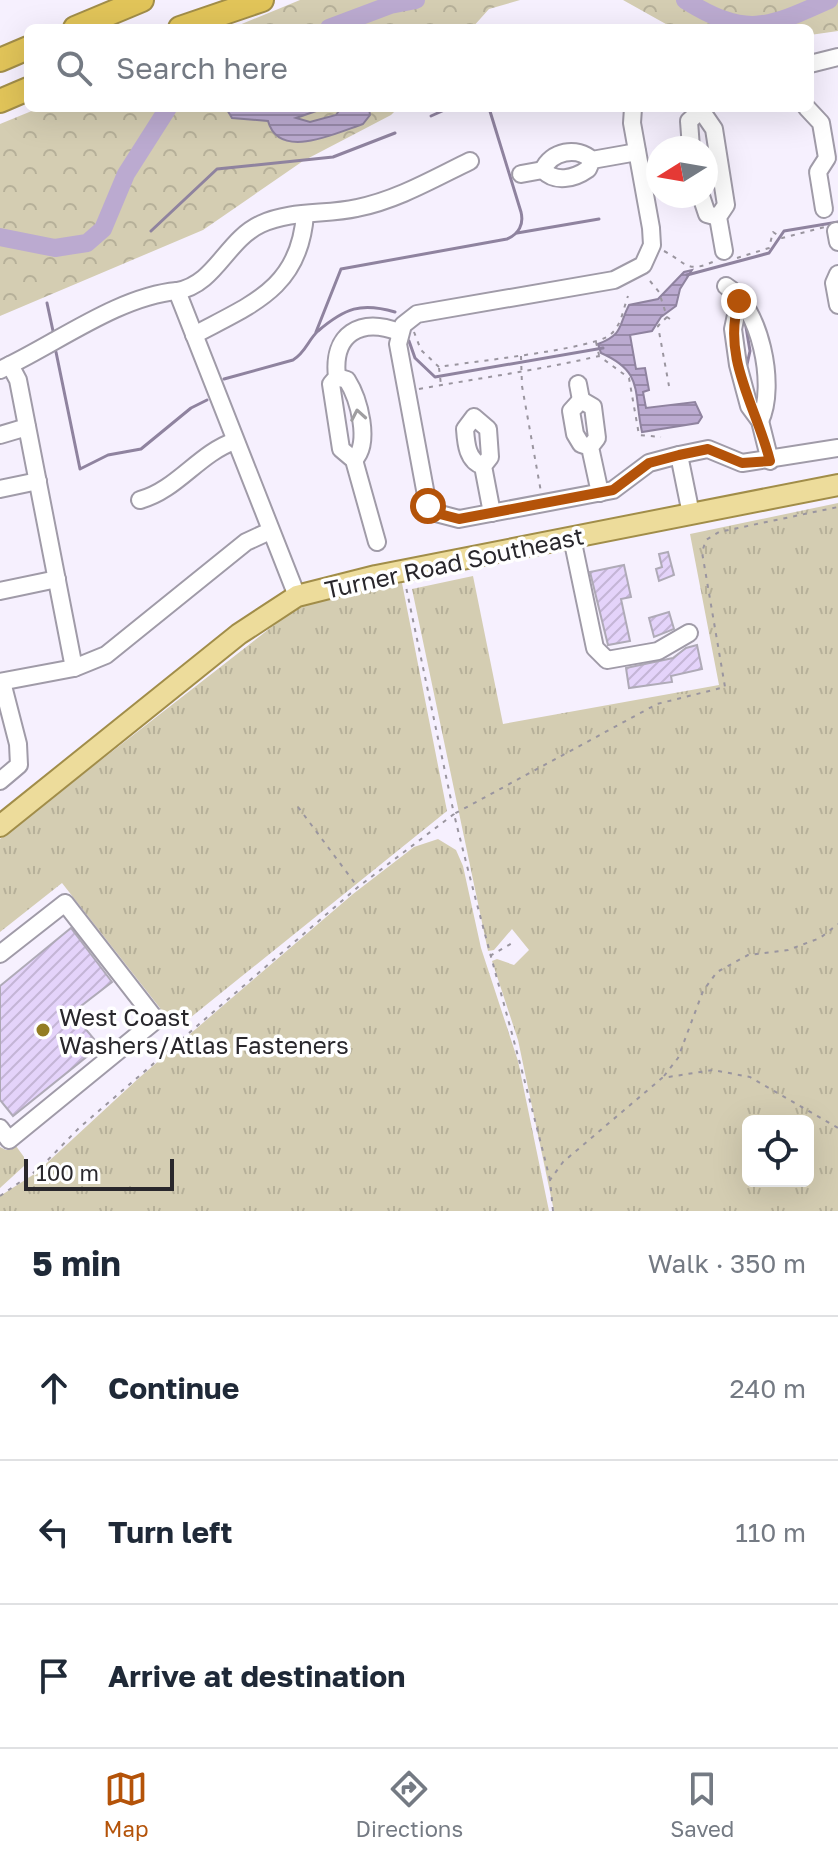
<!DOCTYPE html>
<meta charset="utf-8">
<style>
:root{--surface:#fff;--page:#f2f2f3;--text:#1f2937;--muted:#747a83;--line:#e0e1e3;--accent:#b45309}
body{margin:0;font-family:"Golos Text",sans-serif;background:var(--page);color:var(--text)}
.controls{position:absolute;right:24px;bottom:24px;display:grid;overflow:hidden;border-radius:12px;box-shadow:0 8px 32px #0002}
.controls button{width:72px;height:72px;display:grid;place-items:center;padding:0;border:0;border-bottom:2px solid var(--line);background:var(--surface);color:var(--text);font:40px sans-serif}
.compass{position:absolute;left:646px;top:136px;width:72px;height:72px;border-radius:50%;background:var(--surface);box-shadow:0 8px 32px #0002;rotate:259deg}
.scale{position:absolute;left:24px;bottom:20px;width:150px;box-sizing:border-box;padding-left:8px;border:4px solid #29272c;border-top:0;font-size:22px;line-height:28px;white-space:nowrap;color:#29272c;-webkit-text-stroke:6px #fff;paint-order:stroke}
.stop{position:absolute;width:24px;height:24px;margin:-18px;border:6px solid #b45309;border-radius:50%;background:#fff}
.stop.end{background:#b45309;border-color:#fff;box-shadow:0 2px 8px #0008}
.list{margin:0;padding:0;list-style:none}
h2{display:flex;justify-content:space-between;align-items:center;height:104px;margin:0;padding:0 32px;font-size:34px}
h2 small{font-size:26px;font-weight:400;color:var(--muted)}
.list li{display:grid;grid-template-columns:52px 1fr auto;gap:24px;align-items:center;box-sizing:border-box;height:144px;padding:0 32px;border-top:2px solid var(--line)}
.list b{display:block;font-size:30px;white-space:nowrap}
.list em{font-size:26px;font-style:normal;color:var(--muted)}
.icon{flex:none;width:44px;height:44px;fill:none;stroke:currentColor;stroke-width:2;stroke-linecap:round;stroke-linejoin:round}
.map{position:relative;flex:none;width:838px;height:1211px;overflow:hidden}
.search{position:absolute;background:var(--surface);box-shadow:0 8px 32px #0002;left:24px;right:24px;top:24px;height:88px;display:flex;align-items:center;gap:20px;box-sizing:border-box;padding:0 28px;border-radius:12px;color:var(--muted);font-size:30px}
.sheet{height:536px;background:var(--surface)}
nav{display:flex;justify-content:space-around;align-items:center;box-sizing:border-box;height:112px;border-top:2px solid var(--line);background:var(--surface);font-size:22px;color:var(--muted)}
nav a{display:grid;justify-items:center;gap:4px}
nav .on{color:var(--accent)}
.map>svg:first-child{display:block}
.grass{fill:url(#grass-tufts);fill-rule:evenodd}
.forest{fill:url(#forest-crowns)}
.water{fill:url(#water-rules);stroke:#8f839f;stroke-width:2}
.lines{fill:none;stroke-linecap:round;stroke-linejoin:round}
.stream{stroke:#8f839f;stroke-width:3}
.river{stroke:#bbaad0;stroke-width:18}
.building{fill:url(#building-hatch);stroke:#afaab7;stroke-width:2}
.minor-casing{stroke:#a09ba8;stroke-width:20}
.major-casing{stroke:#a18d49;stroke-width:24}
.highway-casing{stroke:#a18d49;stroke-width:26}
.path{stroke:#9a959f;stroke-width:2;stroke-dasharray:4 6;stroke-linecap:butt}
.minor{stroke:#fff;stroke-width:16}
.major{stroke:#eddc9b;stroke-width:20}
.highway{stroke:#e1c459;stroke-width:22}
.oneway{stroke:#9f9ea0}
.route{stroke:#b45309;stroke-width:10}
.poi-dot{fill:#937c23;stroke:#fff;stroke-width:3}
.labels{text-anchor:middle;dominant-baseline:central;stroke-width:7;stroke-linejoin:round;paint-order:stroke}
.street-label{font-size:24px;fill:#29272c;stroke:#fff}
.poi-label{font-size:24px;fill:#29272c;stroke:#fff;text-anchor:start}
</style>
<div class="map">
<svg width="838" height="1211" viewBox="0 0 838 1211">
<defs>
<pattern id="grass-tufts" width="24" height="20" patternUnits="userSpaceOnUse" patternTransform="scale(2)"><rect width="24" height="20" fill="#d4cdb2"/><path d="M3 7l-1-3M5 7V3M7 7l1-3M15 17l-1-3M17 17v-4M19 17l1-3" fill="none" stroke="#b6b099"/></pattern>
<pattern id="forest-crowns" width="20" height="18" patternUnits="userSpaceOnUse" patternTransform="scale(2)"><rect width="20" height="18" fill="#d4cdb2"/><path d="M2 6a3 3 0 1 1 6 0M12 15a3 3 0 1 1 6 0" fill="none" stroke="#b6b099"/></pattern>
<pattern id="water-rules" width="6" height="5" patternUnits="userSpaceOnUse" patternTransform="scale(2)"><rect width="6" height="5" fill="#bbaad0"/><path d="M0 2.5h6" fill="none" stroke="#988aa9"/></pattern>
<pattern id="building-hatch" width="6" height="6" patternUnits="userSpaceOnUse" patternTransform="scale(2)"><rect width="6" height="6" fill="#e4d3fa"/><path d="M-1 1l2-2M0 6l6-6M5 7l2-2" fill="none" stroke="#c4b5d6"/></pattern>
</defs>
<rect width="100%" height="100%" fill="#f6f0fe"/>
<g class="grass">
<path d="M838,503V1211H554L518,1040L492,961L497,959L514,965L529,950L512,929L494,950L488,951L412,589L473,576L503,724L719,685L690,534ZM808,1121V1181H748V1121Z"/>
<path d="M402,583L447,811L180,1026H174L62,883L0,932V839L301,604Z"/>
<path d="M438,839L456,850L463,866L481,948L518,1061L549,1211H0V1196L36,1173L140,1077L353,894L414,847Z"/>
<path d="M16,1146L24,1157V1166L0,1188V1147L6,1150Z"/>
</g>
<g class="forest">
<path d="M300,0H520L489,9L472,28H232Z"/>
<path d="M623,0H838V31L810,35V28H673Z"/>
<path d="M39,108H398L391,115L303,161L203,230L0,316V124Z"/>
</g>
<g class="water">
<path d="M226,108H325L296,118L310,122L336,115L341,108H369L370,115L363,124C336,133 279,161 268,121L232,118Z"/>
<path d="M692,270L680,289L676,306L661,317L652,331L630,335L636,369L645,368L649,390L643,392L646,408L695,402L702,417L698,423L642,432C633,391 644,372 601,353L598,344C624,334 618,326 629,305L658,299L684,272Z"/>
</g>
<g class="lines">
<g class="stream">
<path d="M431,116L449,108"/>
<path d="M151,231L217,169L333,157L395,133"/>
<path d="M517,233L599,219"/>
<path d="M687,275L769,253L784,231L838,222"/>
<path d="M47,303L53,331"/>
<path d="M745,321L750,351L746,369"/>
<path d="M316,332L341,269L507,239C519,234 524,224 521,212L489,108"/>
<path d="M409,341L415,358L435,377L603,348"/>
<path d="M56,352L80,469L108,455L141,449L191,408L207,400"/>
<path d="M224,379L293,360C306,352 308,340 318,331C345,308 361,302 395,312"/>
</g>
<g class="river">
<path d="M685,0C746,38 767,28 829,0"/>
<path d="M329,28L390,5L416,0"/>
<path d="M0,237L55,248L87,243L103,229L126,174L168,108"/>
</g>
</g>
<g class="building">
<path d="M668,552L674,575L659,581L656,569L662,567L659,554Z"/>
<path d="M624,565L631,597L621,599L630,641L608,645L590,572Z"/>
<path d="M669,612L674,629L654,637L649,618Z"/>
<path d="M697,645L702,669L671,676L672,682L629,688L626,668L673,658L686,648Z"/>
<path d="M71,928L112,982L72,1013L100,1046L13,1116L0,1100V986Z"/>
</g>
<g class="lines">
<g class="minor-casing">
<g id="minor">
<path d="M810,64L838,57"/>
<path d="M633,108L632,123L651,228L652,245L643,265L614,280L417,314L403,325L398,344L428,506L436,513L459,519L613,490L649,463L679,455L708,449L742,463L838,448"/>
<path d="M807,108L821,123L827,158L818,172L824,209"/>
<path d="M698,113H703L714,129L726,205L718,217L724,251"/>
<path d="M691,148L689,121L698,113"/>
<path d="M592,160C577,146 551,151 543,170C555,183 574,179 588,169L592,160L637,152"/>
<path d="M521,174L543,170"/>
<path d="M701,196L707,214L718,217"/>
<path d="M836,231L838,242"/>
<path d="M838,274L834,283L838,305"/>
<path d="M726,286C760,306 777,386 760,421"/>
<path d="M177,291C216,284 226,240 261,224C291,210 326,215 357,208C397,200 433,179 470,161"/>
<path d="M739,301L733,329L738,365L749,406L760,421L770,461"/>
<path d="M194,335C252,304 300,288 305,214"/>
<path d="M10,365C61,340 121,296 177,291L297,596"/>
<path d="M0,370L10,365L18,380L74,668L0,682"/>
<path d="M337,377L347,380C359,399 371,443 354,460"/>
<path d="M578,384L581,400"/>
<path d="M0,435L27,427"/>
<path d="M590,447L597,438L593,407L581,400L571,411L575,434L581,444L590,447L600,493"/>
<path d="M679,455L691,514"/>
<path d="M483,466L490,457L488,429L474,417L465,429C466,443 467,461 483,466L492,513"/>
<path d="M0,489L38,481"/>
<path d="M140,500C177,490 199,453 235,441"/>
<path d="M572,538L595,648L607,660L658,651L689,633"/>
<path d="M377,542L354,460L341,449L331,384L337,377C332,334 360,317 399,332"/>
<path d="M0,591L57,579"/>
<path d="M74,668L106,655L246,542L270,531"/>
<path d="M0,781L19,765L18,744L2,682"/>
<path d="M0,954L65,903L156,1020L9,1140L0,1128"/>
</g>
</g>
<g class="major-casing">
<path id="major" d="M0,826L239,634L297,596L376,576L838,485"/>
</g>
<g class="highway-casing">
<g id="highway">
<path d="M75,28L142,0"/>
<path d="M180,28L262,0"/>
<path d="M0,60L28,48"/>
<path d="M0,101L28,89"/>
</g>
</g>
<g class="path">
<path d="M664,251C687,263 686,274 715,261"/>
<path d="M737,258L769,248L773,232L782,238L825,227"/>
<path d="M650,281L659,292L667,317L673,321"/>
<path d="M667,317L658,326L669,386"/>
<path d="M414,332L421,350L439,367C469,362 593,349 610,335C622,325 623,309 628,296"/>
<path d="M596,342L599,355"/>
<path d="M521,356L522,386L541,492"/>
<path d="M439,368L441,385"/>
<path d="M419,389C480,378 539,370 599,356L629,378L639,435L661,437"/>
<path d="M298,807L357,886"/>
<path d="M490,956L514,942"/>
<path d="M664,1076L678,1058L703,991L717,972L748,955L788,950L820,938L838,924"/>
<path d="M550,1180C520,1057 484,937 454,814L657,704L725,687L702,552L706,540L719,532L838,507"/>
<path d="M0,1196L40,1168L79,1128L358,887L454,814L406,587"/>
<path d="M553,1211L550,1180L563,1162L662,1078L713,1070L750,1077L838,1128"/>
</g>
<use href="#minor" class="minor"/>
<use href="#major" class="major"/>
<use href="#highway" class="highway"/>
</g>
<defs><path id="oneway-chevron" d="M-2-3.5L2.5 0L-2 3.5" fill="none" stroke-width="1.6" stroke-linecap="round" stroke-linejoin="round" transform="scale(2)"/></defs>
<use class="oneway" href="#oneway-chevron" transform="translate(358 415) rotate(-100)"/>
<g class="lines">
<path class="route" d="M428,506L436,513L459,519L613,490L649,463L679,455L708,449L742,463L770,461C757,408 721,358 739,301"/>
</g>
<circle class="poi-dot" cx="43" cy="1030" r="8"/>
<g class="labels">
<g class="street-label">
<text transform="translate(454 562) rotate(-12)">Turner Road Southeast</text>
</g>
<g class="poi-label">
<text x="59" y="1016">West Coast<tspan x="59" dy="28">Washers/Atlas Fasteners</tspan></text>
</g>
</g>
</svg>
<div class="controls">
<button><svg class="icon" aria-label="locate" viewBox="0 0 24 24"><circle cx="12" cy="12" r="6"/><path d="M12 2v4M12 18v4M2 12h4M18 12h4"/></svg></button>
</div>
<svg class="compass" viewBox="-18 -18 36 36"><path d="M0-13l5 13h-10z" fill="#e53935"/><path d="M0 13l5-13h-10z" fill="#747a83"/></svg>
<div class="scale">100 m</div>
<div class="stop" style="left:428px;top:506px"></div>
<div class="stop end" style="left:739px;top:301px"></div>
<div class="search"><svg class="icon" aria-label="search" viewBox="0 0 24 24"><circle cx="10" cy="10" r="6"/><path d="M15 15l6 6"/></svg>Search here</div>
</div>
<section class="sheet">
<h2>5 min<small>Walk · 350 m</small></h2>
<ul class="list">
<li><svg class="icon" aria-label="ahead" viewBox="0 0 24 24"><path d="M12 20V5M6 11l6-6 6 6"/></svg><div><b>Continue</b></div><em>240 m</em></li>
<li><svg class="icon" aria-label="left" viewBox="0 0 24 24"><path d="M17 20v-9H6M10 6l-5 5 5 5"/></svg><div><b>Turn left</b></div><em>110 m</em></li>
<li><svg class="icon" aria-label="arrive" viewBox="0 0 24 24"><path d="M6 21V4h12l-3 4 3 4H6"/></svg><div><b>Arrive at destination</b></div></li>
</ul>
</section>
<nav>
<a class="on"><svg class="icon" aria-label="map" viewBox="0 0 24 24"><path d="M3 6l6-2 6 2 6-2v14l-6 2-6-2-6 2zM9 4v14M15 6v14"/></svg>Map</a>
<a><svg class="icon" aria-label="directions" viewBox="0 0 24 24"><path d="M12 3l9 9-9 9-9-9zM9 14v-3h6M13 9l2 2-2 2"/></svg>Directions</a>
<a><svg class="icon" aria-label="saved" viewBox="0 0 24 24"><path d="M7 4h10v16l-5-4-5 4z"/></svg>Saved</a>
</nav>
